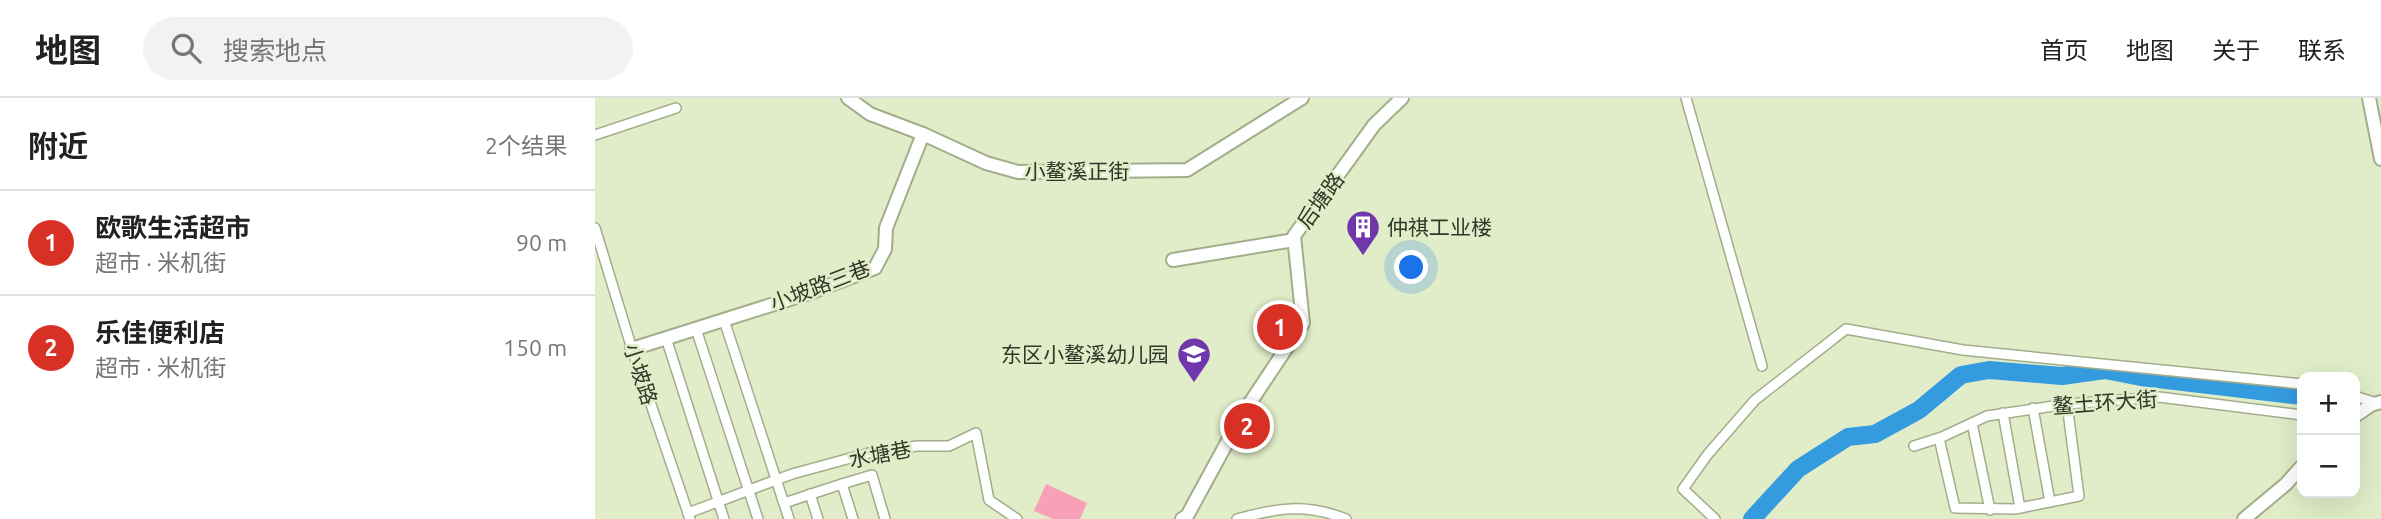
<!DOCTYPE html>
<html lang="zh">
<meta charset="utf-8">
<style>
:root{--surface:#fff;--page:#f2f2f2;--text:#222;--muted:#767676;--line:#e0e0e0;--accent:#d93025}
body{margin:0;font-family:Ubuntu,"Noto Sans SC",sans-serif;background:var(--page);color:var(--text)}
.controls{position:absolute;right:21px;bottom:21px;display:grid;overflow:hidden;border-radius:14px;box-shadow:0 7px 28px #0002}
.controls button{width:63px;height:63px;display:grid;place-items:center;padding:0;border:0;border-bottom:2px solid var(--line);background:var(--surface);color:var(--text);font:35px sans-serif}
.you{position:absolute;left:817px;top:170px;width:24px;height:24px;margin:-18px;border:5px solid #fff;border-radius:50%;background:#1a73e8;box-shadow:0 0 0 10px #1a73e833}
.badge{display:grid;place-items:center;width:46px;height:46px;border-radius:50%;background:var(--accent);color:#fff;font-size:23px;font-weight:700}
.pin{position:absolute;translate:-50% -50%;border:4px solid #fff;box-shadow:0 2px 7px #0006}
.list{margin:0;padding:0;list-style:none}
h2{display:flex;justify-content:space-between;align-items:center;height:91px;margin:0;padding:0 28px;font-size:30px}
h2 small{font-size:23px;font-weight:400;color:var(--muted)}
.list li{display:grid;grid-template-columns:46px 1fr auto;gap:21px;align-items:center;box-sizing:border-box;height:105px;padding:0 28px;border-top:2px solid var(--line)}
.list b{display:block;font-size:26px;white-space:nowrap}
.list p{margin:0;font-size:23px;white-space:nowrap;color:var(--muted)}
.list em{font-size:23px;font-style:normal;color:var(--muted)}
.icon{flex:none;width:38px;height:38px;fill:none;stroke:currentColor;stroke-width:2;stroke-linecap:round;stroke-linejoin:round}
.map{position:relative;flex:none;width:1786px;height:421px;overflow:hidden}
header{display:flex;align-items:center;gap:42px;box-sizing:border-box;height:98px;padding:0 35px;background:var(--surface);border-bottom:2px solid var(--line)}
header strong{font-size:33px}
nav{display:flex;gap:38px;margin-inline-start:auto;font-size:24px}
.search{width:490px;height:63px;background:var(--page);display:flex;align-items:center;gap:18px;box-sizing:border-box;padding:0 24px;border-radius:38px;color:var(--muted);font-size:26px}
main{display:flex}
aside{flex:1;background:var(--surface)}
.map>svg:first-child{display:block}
.pitch{fill:#f8a0b7}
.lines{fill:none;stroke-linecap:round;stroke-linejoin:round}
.river{stroke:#359bdf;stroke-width:18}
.street-casing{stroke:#a2ae8b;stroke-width:12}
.secondary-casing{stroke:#a2ae8b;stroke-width:16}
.street{stroke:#fff;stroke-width:9}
.secondary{stroke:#fff;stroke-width:12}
.labels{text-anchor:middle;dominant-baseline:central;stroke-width:5;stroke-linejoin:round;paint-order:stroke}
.street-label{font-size:21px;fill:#323628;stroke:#e0edc8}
.poi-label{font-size:21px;fill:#323628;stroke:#e0edc8;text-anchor:start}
</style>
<header>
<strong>地图</strong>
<div class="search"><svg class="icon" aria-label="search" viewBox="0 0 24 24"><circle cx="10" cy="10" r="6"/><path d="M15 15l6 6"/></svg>搜索地点</div>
<nav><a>首页</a><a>地图</a><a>关于</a><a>联系</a></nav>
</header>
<main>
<aside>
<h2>附近<small>2个结果</small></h2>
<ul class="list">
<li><span class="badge">1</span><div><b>欧歌生活超市</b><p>超市 · 米机街</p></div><em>90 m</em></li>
<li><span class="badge">2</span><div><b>乐佳便利店</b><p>超市 · 米机街</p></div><em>150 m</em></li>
</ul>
</aside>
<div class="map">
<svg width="1786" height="421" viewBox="0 0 1786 421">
<rect width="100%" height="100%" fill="#e0edc8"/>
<path class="pitch" d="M451,386L492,405L485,421H458L439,413Z"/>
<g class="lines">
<path class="river" d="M1157,421L1203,371L1253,339L1280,336L1324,312L1366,277L1394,272L1467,278L1510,272L1546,279L1707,298"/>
<g class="street-casing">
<g id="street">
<path d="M1091,0L1167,268"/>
<path d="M0,37L81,10"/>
<path d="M0,130L37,251L95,421"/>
<path d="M129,222L194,421"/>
<path d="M101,231L163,421"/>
<path d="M71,240L129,421"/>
<path d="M1760,298L1781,305"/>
<path d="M1438,310L1455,404"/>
<path d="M1408,315L1425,410"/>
<path d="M1377,325L1395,412"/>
<path d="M1344,340L1360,410L1420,411L1484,398L1472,306"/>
<path d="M1319,348L1347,339L1392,318L1472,306L1564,299L1707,317"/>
<path d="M247,386L277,377L290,421"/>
<path d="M215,396L223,421"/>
<path d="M189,405L247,386L258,421"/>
<path d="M93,415L197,376L274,355L322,348H354L381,335L394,402L422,421"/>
<path d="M642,421C682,410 711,405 751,421"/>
<path d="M1120,421L1088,391L1113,356L1160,302L1251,231L1368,252L1707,286"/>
</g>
</g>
<g class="secondary-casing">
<g id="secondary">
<path d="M253,0L275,16L328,36L391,65L423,74L592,72L707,0"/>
<path d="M1774,0L1786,61"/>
<path d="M578,162L699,142"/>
<path d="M37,251L217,194L280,170L290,151L291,130L328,36"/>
<path d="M1760,318L1776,307L1786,304"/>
<path d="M587,421L592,418L647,317L708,225L699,138L779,27L807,0"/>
<path d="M1649,421L1691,386L1707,368"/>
</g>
</g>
<use href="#street" class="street"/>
<use href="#secondary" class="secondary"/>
</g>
<defs>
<g id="building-pin" transform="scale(1.75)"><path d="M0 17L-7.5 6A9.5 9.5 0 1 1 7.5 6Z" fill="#7036ac" stroke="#e0edc8"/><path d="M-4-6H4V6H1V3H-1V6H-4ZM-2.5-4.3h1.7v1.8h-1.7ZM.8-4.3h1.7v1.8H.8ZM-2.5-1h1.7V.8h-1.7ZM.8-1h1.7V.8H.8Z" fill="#fff"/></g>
<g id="school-pin" transform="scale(1.75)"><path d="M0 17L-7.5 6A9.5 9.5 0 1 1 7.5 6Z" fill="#7036ac" stroke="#e0edc8"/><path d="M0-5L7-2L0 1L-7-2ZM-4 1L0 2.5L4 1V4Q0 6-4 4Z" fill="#fff"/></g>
</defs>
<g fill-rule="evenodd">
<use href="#building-pin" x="768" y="129"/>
<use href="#school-pin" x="599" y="256"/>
</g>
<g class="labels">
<g class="street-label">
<text x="482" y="73">小鳌溪正街</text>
<text transform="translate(725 102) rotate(-54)">后塘路</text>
<text transform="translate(225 187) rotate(-21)">小坡路三巷</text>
<text transform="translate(46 276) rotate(72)">小坡路</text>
<text transform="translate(1510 304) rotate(-4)">鳌土环大街</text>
<text transform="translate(285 356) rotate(-11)">水塘巷</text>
</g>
<g class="poi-label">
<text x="792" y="129">仲祺工业楼</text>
<text x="574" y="256" text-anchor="end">东区小鳌溪幼儿园</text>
</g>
</g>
</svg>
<div class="controls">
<button>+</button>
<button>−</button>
</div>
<div class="you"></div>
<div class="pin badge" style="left:685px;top:229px">1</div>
<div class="pin badge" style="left:652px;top:328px">2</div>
</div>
</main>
